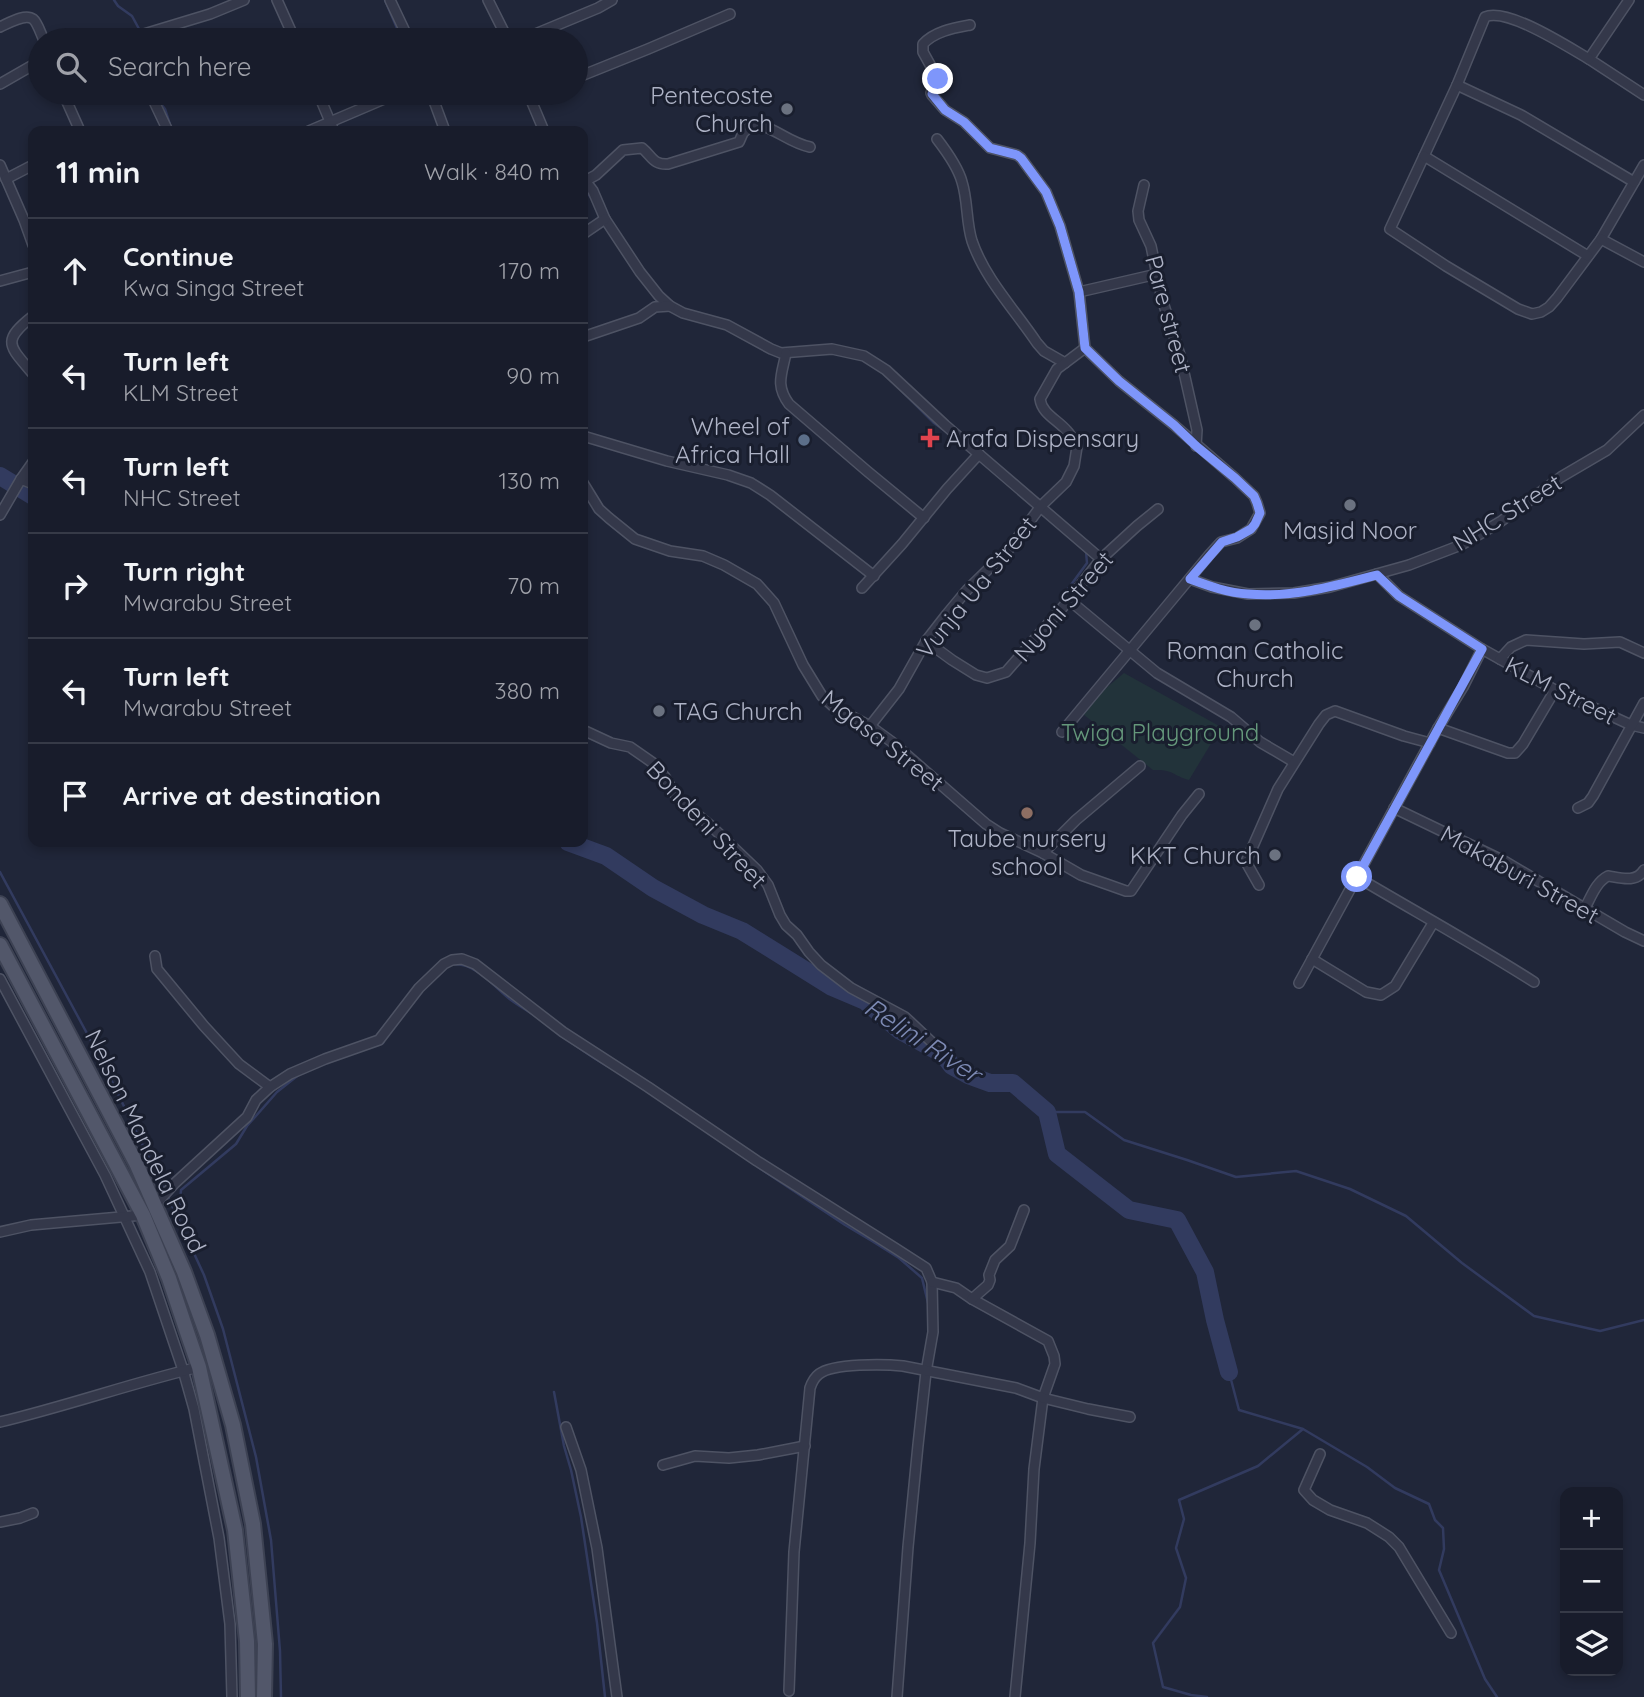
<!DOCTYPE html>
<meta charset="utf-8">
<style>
:root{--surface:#181c2b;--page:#212533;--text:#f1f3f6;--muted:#9fa1a9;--line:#363a47}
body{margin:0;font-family:Quicksand,sans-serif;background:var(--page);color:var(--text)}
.controls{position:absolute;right:21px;bottom:21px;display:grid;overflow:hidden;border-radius:14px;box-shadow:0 4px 10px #0003}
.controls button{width:63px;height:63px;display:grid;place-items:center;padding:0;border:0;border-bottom:2px solid var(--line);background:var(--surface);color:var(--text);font:35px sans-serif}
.stop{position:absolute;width:21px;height:21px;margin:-16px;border:5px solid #7e96fb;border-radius:50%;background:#fff}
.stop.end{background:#7e96fb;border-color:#fff;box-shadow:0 2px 7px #0008}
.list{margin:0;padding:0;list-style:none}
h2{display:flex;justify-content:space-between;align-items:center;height:91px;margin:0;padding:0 28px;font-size:30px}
h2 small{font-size:23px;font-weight:400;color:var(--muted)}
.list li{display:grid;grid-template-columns:46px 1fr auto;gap:21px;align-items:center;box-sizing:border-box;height:105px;padding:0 28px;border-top:2px solid var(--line)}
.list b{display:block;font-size:26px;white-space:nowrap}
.list p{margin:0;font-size:23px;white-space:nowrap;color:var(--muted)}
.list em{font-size:23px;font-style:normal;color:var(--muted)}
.icon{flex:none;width:38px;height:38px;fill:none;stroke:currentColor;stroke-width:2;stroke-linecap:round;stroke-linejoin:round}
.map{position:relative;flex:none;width:1644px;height:1697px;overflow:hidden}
.search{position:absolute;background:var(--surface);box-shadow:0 4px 10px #0003;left:28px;top:28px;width:560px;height:77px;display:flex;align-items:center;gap:18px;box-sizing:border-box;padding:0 24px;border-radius:38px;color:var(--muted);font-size:26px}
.panel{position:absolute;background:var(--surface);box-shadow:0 4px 10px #0003;left:28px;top:126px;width:560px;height:721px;border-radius:14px}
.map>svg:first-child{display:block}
.green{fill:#22333a}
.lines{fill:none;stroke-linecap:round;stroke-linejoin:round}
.stream{stroke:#323b5f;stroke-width:2.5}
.river{stroke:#323b5f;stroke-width:18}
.street-casing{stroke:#4e5364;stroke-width:12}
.primary-casing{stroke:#3d4253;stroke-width:18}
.street{stroke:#34384a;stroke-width:9}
.primary{stroke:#52576a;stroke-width:14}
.route{stroke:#7e96fb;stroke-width:9}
.worship-dot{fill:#6b7280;stroke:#191e2e;stroke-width:2.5}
.health-dot{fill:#e0444e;stroke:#191e2e;stroke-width:2.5}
.service-dot{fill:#5c6f8a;stroke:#191e2e;stroke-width:2.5}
.education-dot{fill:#8d6e63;stroke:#191e2e;stroke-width:2.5}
.labels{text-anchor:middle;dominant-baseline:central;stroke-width:6;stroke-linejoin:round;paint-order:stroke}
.poi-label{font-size:24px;fill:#aeb3c6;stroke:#191e2e;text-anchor:end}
.street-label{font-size:24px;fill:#aeb3c6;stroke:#191e2e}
.park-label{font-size:24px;fill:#65987b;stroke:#191e2e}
.water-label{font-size:26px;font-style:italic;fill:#7d8ab4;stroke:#191e2e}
</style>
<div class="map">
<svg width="1644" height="1697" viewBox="0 0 1644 1697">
<rect width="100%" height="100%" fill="#202639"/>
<path class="green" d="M1124,673L1221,727L1189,780C1172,775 1173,769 1153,770L1083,714L1105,689Z"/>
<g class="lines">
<g class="stream">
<path d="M114,0L118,6L132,16L145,40"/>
<path d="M385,0L402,40"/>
<path d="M425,93L431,106"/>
<path d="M158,100L165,109L171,128"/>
<path d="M583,187L592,199"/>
<path d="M903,392L934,423L950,434"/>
<path d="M1065,593L1087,563L1086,552"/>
<path d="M1076,600L1084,607"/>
<path d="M0,872L104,1065L164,1189"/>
<path d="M454,964C478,964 494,987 511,1000C519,1006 528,1011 536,1016"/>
<path d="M563,1037L594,1058L607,1066"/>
<path d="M356,1052L383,1043L384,1040"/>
<path d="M1047,1112H1085L1124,1140L1187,1160L1236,1177L1296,1171L1350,1189L1406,1216L1462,1263L1534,1316L1600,1331L1644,1320"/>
<path d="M758,1167L845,1225L872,1241L899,1258L922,1278L928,1303"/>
<path d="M167,1195L204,1275L223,1329L256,1457L271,1540L280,1651L281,1697"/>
<path d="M179,1220L181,1190L236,1144L247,1126L277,1092L301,1073"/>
<path d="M1229,1372L1239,1410L1303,1429L1367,1467L1395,1488L1429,1504L1435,1520L1443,1528L1444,1549L1439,1570L1485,1679L1497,1697"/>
<path d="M554,1392L564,1446L571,1470L581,1517L597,1623L605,1697"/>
<path d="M1207,1697L1191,1695L1163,1687L1153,1643L1180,1607L1186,1578L1176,1548L1184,1519L1179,1500L1258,1466L1303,1429"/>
</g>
<g class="river">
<path d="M0,476L33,496"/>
<path d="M568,842L606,856L653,888L703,915L742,931L832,987L865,1001L899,1030L943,1054L952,1066L968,1075L990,1083H1013L1047,1112L1057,1154L1129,1210L1177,1220L1205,1272L1215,1320L1229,1372"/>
</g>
<g class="street-casing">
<g id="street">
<path d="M277,0L295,40"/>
<path d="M390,0L409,40"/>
<path d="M488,0L508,40"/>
<path d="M1629,0L1589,59L1644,95"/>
<path d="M970,25C954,28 935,31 923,44V52L938,79L931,93L932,95L945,110L964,122L990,148L1017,155L1021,158L1046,192L1060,226L1079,292L1085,348L1119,381L1174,425L1235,478L1254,496L1257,503L1260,513L1251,529L1237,538L1221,542L1210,554L1062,732"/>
<path d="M0,27C9,23 25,13 33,19C38,23 41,35 44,40"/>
<path d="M144,34L210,14L244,0"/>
<path d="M521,40L598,8L612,0"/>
<path d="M1589,59C1568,47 1507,7 1485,17L1457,85L1390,229L1446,266L1518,309L1532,314L1541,312L1549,307L1557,298L1601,239L1644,165"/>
<path d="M576,78L648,49L730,14"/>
<path d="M0,84L40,61"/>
<path d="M1457,85L1521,115L1634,182"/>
<path d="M63,93L80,131"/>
<path d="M150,93L168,131"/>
<path d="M318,93L334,131"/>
<path d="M431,93L445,131"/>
<path d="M528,93L544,131"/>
<path d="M309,131L398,93"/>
<path d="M937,139C947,152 958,167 962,182C968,201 966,222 972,241C985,279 1015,310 1037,343L1044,351L1065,363"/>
<path d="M1424,156L1588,256"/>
<path d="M0,165L24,220L33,245"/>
<path d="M583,178L593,191L605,219L640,272L659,296L670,306L683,313L727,325L771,349L781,353L832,349L864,356L886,370L945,425L1101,559"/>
<path d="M6,179L33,165"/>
<path d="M585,181L596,175L623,150L642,148C652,156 653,165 668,164L739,142L743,133L753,123C773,126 789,143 810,147"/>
<path d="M1144,185L1138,211L1139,220L1151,246L1162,299L1180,355L1197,430L1196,446"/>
<path d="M583,234L605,219"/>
<path d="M1601,239L1644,262"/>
<path d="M0,281L33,272"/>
<path d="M1079,292L1157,274"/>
<path d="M33,316C0,342 10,346 33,374"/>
<path d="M583,337L639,318L655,307L670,306"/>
<path d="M786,353C782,374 775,385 789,404L867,471L924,518"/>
<path d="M583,436L667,461L728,475L751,483L770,495L874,576"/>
<path d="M21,479L33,484"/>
<path d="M583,483L599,509L609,518L635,539L670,551L703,556L724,565L757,584L774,603L803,665L822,696L834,707L870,726L892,742L986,824L1000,833L1043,853L1081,875L1126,891H1131L1182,815L1199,794"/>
<path d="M0,515L21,479L33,462"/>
<path d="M1377,574L1399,596L1482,649L1555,690L1631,725L1644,728"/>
<path d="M1190,579L1212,587L1248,594L1294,593L1330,587L1409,565L1461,545L1500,522L1561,477L1607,450L1644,415"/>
<path d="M862,588L902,544L947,489L979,454"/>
<path d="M1069,600L1157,673L1231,717L1260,742L1294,762"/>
<path d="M926,641L952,660L976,675L987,678L1006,672L1069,600L1101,559L1137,526L1158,509"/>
<path d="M1500,659L1511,647L1526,640L1584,644L1620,642L1644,653"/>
<path d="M870,726L899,689L926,641L947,614L967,590L1010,548L1041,506L1066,482L1074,466L1077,447C1074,442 1072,436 1067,431C1058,420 1042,414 1040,399L1057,369L1085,348"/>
<path d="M1438,728L1508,753H1515L1523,744L1555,690"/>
<path d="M583,730L611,743L630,747L653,763L665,777L674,793L681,801L710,825L757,870L768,885L780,915L786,925L797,935L809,952L821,965L851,988L905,1017L938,1048"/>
<path d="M1394,808L1504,861L1625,932L1644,941"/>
<path d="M1578,808L1588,803L1593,796L1644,703"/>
<path d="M1043,853L1076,820L1140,766"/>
<path d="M1357,877C1416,912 1476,945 1534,982"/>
<path d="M1259,885L1246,862L1278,789L1319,724L1326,715L1335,711L1404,736L1430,743"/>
<path d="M1585,908C1591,897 1596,882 1608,876C1621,878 1636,883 1644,870"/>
<path d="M155,956L157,969L204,1026L239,1064L270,1087"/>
<path d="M1312,959L1366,992L1381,995L1395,986L1433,923"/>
<path d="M0,979L105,1175L150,1272L183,1370L194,1409L219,1538L230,1624L232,1697"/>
<path d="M1299,983L1438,728L1463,687L1482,649"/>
<path d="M155,1205L175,1183L247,1117L256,1100L270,1087L290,1074L325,1059L379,1040L419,988L444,964L452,960L462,959L475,964L563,1032L648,1087L757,1161L895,1248L926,1268L932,1282L933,1332L926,1372L918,1445L908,1547L897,1697"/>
<path d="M0,1232L31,1225L143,1215"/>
<path d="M932,1282L956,1288L972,1299L1048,1341L1054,1356L1055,1364L1043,1398L1034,1469L1030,1543L1015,1697"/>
<path d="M972,1299L988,1285L990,1280L989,1275L995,1260L1010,1246L1024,1210"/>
<path d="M0,1422C67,1406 132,1383 199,1367"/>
<path d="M566,1427L581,1470L597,1548L617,1697"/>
<path d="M1320,1454L1304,1490L1313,1500L1330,1510L1367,1523L1389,1537L1399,1547L1451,1633"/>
<path d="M663,1465L695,1456L729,1458L758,1455L805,1446"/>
<path d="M0,1522L20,1518L33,1513"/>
<path d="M789,1691L794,1552L810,1388C812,1382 815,1377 819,1374C833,1363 885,1364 903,1366L1016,1388L1043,1398L1088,1409L1130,1417"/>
</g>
</g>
<g class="primary-casing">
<g id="primary">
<path d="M0,904L136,1163L184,1272L207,1335L233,1425L253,1524L265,1644L264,1697"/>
<path d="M0,945L143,1215L169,1278L187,1332L199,1367L235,1530L247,1641L248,1697"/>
</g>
</g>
<use href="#street" class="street"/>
<use href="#primary" class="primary"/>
</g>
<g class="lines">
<path class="route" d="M938,79L932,94L945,110L964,122L990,148L1017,155L1021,158L1046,192L1060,226L1079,292L1085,348L1119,381L1174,425L1196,446L1235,478L1254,496L1257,503L1260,513L1255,524L1251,529L1237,537L1222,542L1190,579C1209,586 1228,593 1248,594C1292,598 1335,586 1377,575L1399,596L1482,649L1357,877"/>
</g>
<g class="worship-dot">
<circle cx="787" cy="109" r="7"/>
<circle cx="1350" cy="505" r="7"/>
<circle cx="1255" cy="625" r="7"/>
<circle cx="659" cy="711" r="7"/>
<circle cx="1275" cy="855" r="7"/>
</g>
<path class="health-dot" d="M926.5 427.5h7v7h7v7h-7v7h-7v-7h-7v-7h7z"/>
<circle class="service-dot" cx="804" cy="440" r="7"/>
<circle class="education-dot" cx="1027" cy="813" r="7"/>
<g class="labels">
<g class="poi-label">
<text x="773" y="95">Pentecoste<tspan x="773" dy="28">Church</tspan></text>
<text x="790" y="426">Wheel of<tspan x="790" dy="28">Africa Hall</tspan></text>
<text x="946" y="438" text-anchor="start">Arafa Dispensary</text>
<text x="1350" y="530" text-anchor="middle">Masjid Noor</text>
<text x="1255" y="650" text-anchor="middle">Roman Catholic<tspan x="1255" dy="28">Church</tspan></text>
<text x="673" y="711" text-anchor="start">TAG Church</text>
<text x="1027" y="838" text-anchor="middle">Taube nursery<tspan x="1027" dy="28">school</tspan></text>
<text x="1261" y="855">KKT Church</text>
</g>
<g class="street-label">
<text transform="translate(1169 314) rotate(75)">Pare street</text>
<text transform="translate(1507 512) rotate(-32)">NHC Street</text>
<text transform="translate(976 587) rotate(-51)">Vunja Ua Street</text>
<text transform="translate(1063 606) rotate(-49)">Nyoni Street</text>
<text transform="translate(1561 690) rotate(27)">KLM Street</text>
<text transform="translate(883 740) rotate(38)">Mgasa Street</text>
<text transform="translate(707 824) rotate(47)">Bondeni Street</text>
<text transform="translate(1520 874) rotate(29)">Makaburi Street</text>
<text transform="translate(146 1141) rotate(64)">Nelson Mandela Road</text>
</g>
<g class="park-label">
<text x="1160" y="732">Twiga Playground</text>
</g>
<g class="water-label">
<text transform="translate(923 1040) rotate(33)">Relini River</text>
</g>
</g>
</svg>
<div class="controls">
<button>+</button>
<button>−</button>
<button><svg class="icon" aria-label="layers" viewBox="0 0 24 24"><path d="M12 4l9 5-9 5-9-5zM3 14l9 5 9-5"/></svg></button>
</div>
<div class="stop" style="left:1357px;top:877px"></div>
<div class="stop end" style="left:938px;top:79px"></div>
<div class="search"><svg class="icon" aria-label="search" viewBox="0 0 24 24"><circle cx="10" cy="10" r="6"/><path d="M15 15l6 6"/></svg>Search here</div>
<section class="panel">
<h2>11 min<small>Walk · 840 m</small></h2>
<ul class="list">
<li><svg class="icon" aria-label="ahead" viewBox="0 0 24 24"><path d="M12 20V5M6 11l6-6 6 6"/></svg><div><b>Continue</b><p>Kwa Singa Street</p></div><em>170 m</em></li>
<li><svg class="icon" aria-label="left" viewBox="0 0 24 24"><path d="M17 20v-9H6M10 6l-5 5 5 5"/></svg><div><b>Turn left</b><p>KLM Street</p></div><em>90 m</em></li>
<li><svg class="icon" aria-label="left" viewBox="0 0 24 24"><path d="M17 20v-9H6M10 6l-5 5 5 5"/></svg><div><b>Turn left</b><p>NHC Street</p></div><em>130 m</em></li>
<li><svg class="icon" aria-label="right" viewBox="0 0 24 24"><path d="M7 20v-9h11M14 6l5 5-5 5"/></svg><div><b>Turn right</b><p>Mwarabu Street</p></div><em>70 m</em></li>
<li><svg class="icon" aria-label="left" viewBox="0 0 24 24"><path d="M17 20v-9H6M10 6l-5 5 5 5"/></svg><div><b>Turn left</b><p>Mwarabu Street</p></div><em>380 m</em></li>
<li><svg class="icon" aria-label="arrive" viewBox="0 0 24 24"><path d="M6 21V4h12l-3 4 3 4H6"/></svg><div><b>Arrive at destination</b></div></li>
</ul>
</section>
</div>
